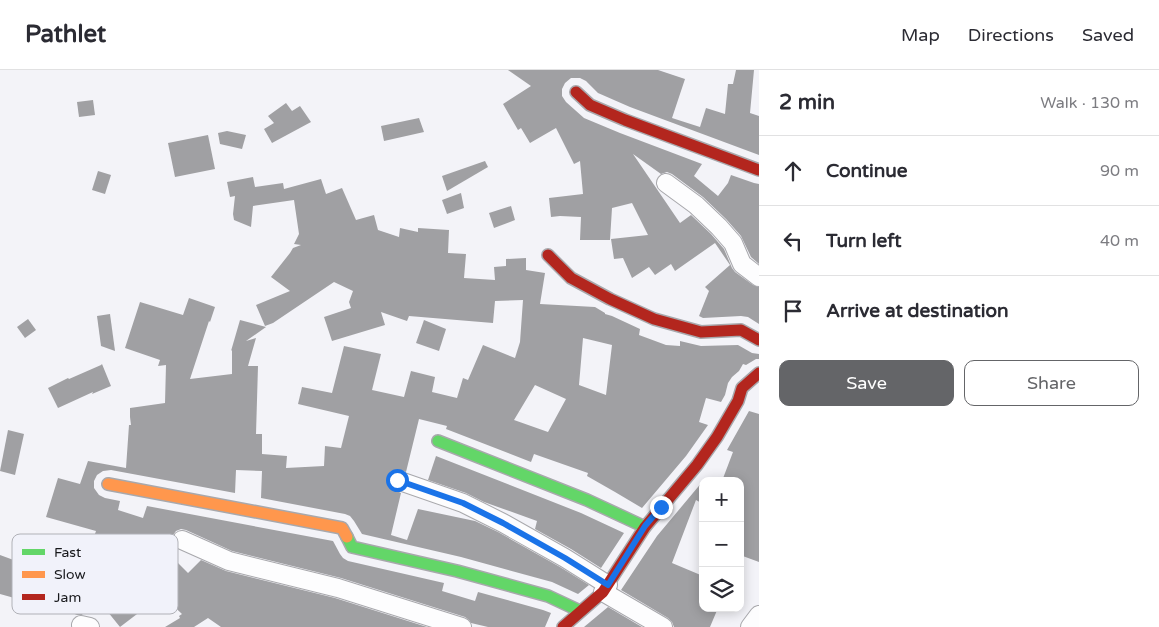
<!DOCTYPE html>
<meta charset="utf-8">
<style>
:root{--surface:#fff;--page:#f7f7f7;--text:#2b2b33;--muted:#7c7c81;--line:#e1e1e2;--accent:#646568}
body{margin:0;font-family:"Varela Round",sans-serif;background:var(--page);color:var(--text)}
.controls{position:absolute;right:15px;bottom:15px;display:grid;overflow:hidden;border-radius:10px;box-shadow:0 2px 12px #0003}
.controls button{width:45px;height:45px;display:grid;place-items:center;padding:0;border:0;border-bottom:1px solid var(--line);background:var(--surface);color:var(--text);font:25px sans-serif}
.stop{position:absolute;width:15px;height:15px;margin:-11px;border:4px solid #1a73e8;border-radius:50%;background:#fff}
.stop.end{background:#1a73e8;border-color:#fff;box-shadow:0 1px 5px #0008}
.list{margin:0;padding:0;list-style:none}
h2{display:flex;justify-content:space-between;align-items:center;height:65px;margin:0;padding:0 20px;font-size:21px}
h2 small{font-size:16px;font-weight:400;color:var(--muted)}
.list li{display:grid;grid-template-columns:32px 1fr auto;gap:15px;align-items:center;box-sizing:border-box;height:70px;padding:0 20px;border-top:1px solid var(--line)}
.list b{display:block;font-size:19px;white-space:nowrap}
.list em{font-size:16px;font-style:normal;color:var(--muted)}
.actions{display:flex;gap:10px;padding:15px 20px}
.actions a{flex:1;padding:11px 0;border:1px solid var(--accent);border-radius:10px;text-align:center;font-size:18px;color:var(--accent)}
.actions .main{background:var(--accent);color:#fff}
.icon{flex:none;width:28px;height:28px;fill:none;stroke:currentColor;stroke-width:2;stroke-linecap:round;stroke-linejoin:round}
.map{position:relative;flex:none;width:759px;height:557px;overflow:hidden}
header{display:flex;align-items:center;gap:30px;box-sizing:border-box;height:70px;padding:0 25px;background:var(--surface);border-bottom:1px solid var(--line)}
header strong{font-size:24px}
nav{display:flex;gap:28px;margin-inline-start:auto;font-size:18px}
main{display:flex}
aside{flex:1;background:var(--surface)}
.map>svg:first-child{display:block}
.building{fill:#a0a0a3;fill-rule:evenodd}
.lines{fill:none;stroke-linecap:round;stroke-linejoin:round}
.street-casing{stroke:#a8a8ac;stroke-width:20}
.fast-casing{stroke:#a8a8ac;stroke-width:14}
.slow-casing{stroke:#a8a8ac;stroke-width:14}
.jam-casing{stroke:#a8a8ac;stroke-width:14}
.street{stroke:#fdfdfe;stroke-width:18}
.fast{stroke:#63d668;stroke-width:11}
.slow{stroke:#ff974d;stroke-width:11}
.jam{stroke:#b3261e;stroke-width:11}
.route{stroke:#1a73e8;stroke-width:6}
.key{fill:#f1f2fa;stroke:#b0b1b7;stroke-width:1}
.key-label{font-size:14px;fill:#17181b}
</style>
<header>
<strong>Pathlet</strong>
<nav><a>Map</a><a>Directions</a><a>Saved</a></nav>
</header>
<main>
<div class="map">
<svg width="759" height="557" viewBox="0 0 759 557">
<rect width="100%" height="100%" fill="#f3f3f8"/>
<g class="building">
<path d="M508,0H658L685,9L672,48L700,57L706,38L725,44L728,14H733L736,0H754L750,43L759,46V85L630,37L598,23L586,11L580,8H571L565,13L562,19V26L566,32L584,48L620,63L702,94L694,106L718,126L728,113L731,105L754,113L759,114V194L751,187L741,166L726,149L703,127L672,104L667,102L661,104L633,84L680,153L691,145L711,164L724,179L732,198L735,202L753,215L759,217V254L748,247L741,246L703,248L699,246L709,221L705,217L730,195L715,173L675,201L671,194L655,205L649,197L632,208L623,188L614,189L611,169L648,165L632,133L612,138L610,170H580L581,147L560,146L551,147L549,128L583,124L580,91L574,94L556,58L530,73L521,58L518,60L503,34L531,16Z"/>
<path d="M93,30L95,45L79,47L77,32Z"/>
<path d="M286,33L292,41L300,36L311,52L272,73L264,59L274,53L268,46Z"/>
<path d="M419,48L424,62L384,71L381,56Z"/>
<path d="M227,61L246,65L242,79L220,74L218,63Z"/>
<path d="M208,65L215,99L175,107L168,73Z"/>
<path d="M485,91L488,97L447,121L442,106Z"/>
<path d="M98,101L111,105L105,124L92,120Z"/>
<path d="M253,107L255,117L283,113L284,119L321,109L326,124L342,118L356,150L374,145L378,160L399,167L400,158L418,162V158L449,160L448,183L466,184L464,208L495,210L494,197L506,196V189L526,188V200L545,203L540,234L595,237L605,243V244L612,246L640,259L639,265L666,275L680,276V271L701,276L738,275L752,283L759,284V289H756L746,295L743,294L739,301L732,307L728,313L725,325L721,332L706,328L699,352L708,355L686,386L642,438L615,422L587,406L588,403L534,384L531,392L446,359L447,356L419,349L406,402L400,400H395L390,402L387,407V412L389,417L401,423L391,465L407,470L418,439L475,451L498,462L560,497L589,515L578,524L552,512L461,487L362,464L354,451L350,446L345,444L261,428L262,401L236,400L235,423L111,400L103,401L97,405L94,411V418L99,425L105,428L120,431L118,440L143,448L147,436L333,471L340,484L343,488L348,491L444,513L442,521L475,531L478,522L543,540L551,543L545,557H488L471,553L469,550L465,547L341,508L232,481L186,460L181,459L176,461L173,465L171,471L173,475L170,485L188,503L201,490L226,501L335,528L427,557H221L208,548L194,557H165L180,548L179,546L182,544L162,525L120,557L95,526L82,545H77L72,543L42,524L43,536L0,524V485L19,492L26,470L86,490L96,461L46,447L58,408L80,414L88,391L126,398L129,355H131L130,347V338L165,333L166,295L158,296L160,290L125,278L140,232L183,245L189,228L215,237L210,252L209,251L190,309L232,304V280L231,281L240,250L266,257L246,271L256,268L248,296H258L256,364H262V384L287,386L286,398L324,396L325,376L341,378L349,346L298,334L302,317L332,323L344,276L381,284L372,320L404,327L411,301L435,307L432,322L457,328L463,308L468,310L483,275L515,288L520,272L523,230L495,231L493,253L409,246L407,251L381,242L385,255L332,271L324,247L351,238L349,232L353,221L334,212L273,253L265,256L256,235L290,221L271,207L290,183L293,178L301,175L294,174L299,164L294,130L253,136L251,157L234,150L233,144L235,126L230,127L227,112ZM583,268L612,275L606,325L579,315ZM535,315L566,329L548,362L514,350Z"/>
<path d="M461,123L464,138L447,144L442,130Z"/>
<path d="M511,136L515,150L494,158L489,143Z"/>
<path d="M110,244L115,281L101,276L97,246Z"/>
<path d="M28,249L36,260L25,268L17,257Z"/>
<path d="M424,250L446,259L439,281L416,273Z"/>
<path d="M102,294L111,316L92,324L93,322L58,338L48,318L68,308L69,309L101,295Z"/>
<path d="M749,341L759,344V492L740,485V411H722L733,382L727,380Z"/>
<path d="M8,360L24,364L15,405L0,401Z"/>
<path d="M436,386L581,443L624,463L601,498L571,479L535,459L537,451L484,432L466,423L428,410Z"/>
<path d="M703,411V434L696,430L672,493L703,506V538H718L710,557H674L672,552L668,548L621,520L657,466Z"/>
<path d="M608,537L642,557H584Z"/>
</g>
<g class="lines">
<g class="street-casing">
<g id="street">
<path d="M666,113L696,135L719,157L733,173L742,194L759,207"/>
<path d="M397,410L463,433L503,453L565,488L608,515"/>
<path d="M182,470L229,491L338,518L462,557"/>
<path d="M603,522L663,557"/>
<path d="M81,555L90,557"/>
<path d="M750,557L759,545"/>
</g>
</g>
<g class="fast-casing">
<g id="fast">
<path d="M438,371L587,430L645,457"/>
<path d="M347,467L352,477L457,501L548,526L580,541"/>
</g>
</g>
<g class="slow-casing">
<path id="slow" d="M108,414L342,458L347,467"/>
</g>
<g class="jam-casing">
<g id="jam">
<path d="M576,22L590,35L625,50L759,100"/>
<path d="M548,185L571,208L610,229L654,249L701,262L741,260L759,270"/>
<path d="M563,557L603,522L645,457L697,395L717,367L738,331L742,318L759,303"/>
</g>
</g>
<use href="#street" class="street"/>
<use href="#fast" class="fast"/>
<use href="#slow" class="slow"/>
<use href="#jam" class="jam"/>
</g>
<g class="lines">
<path class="route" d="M397,410L463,433L503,453L565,488L608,515L645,456L661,437"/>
</g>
<rect x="12" y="464" width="166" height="80" rx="8" class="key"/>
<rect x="22" y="479" width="23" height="6" fill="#63d668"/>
<rect x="22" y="501" width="23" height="7" fill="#ff974d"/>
<rect x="22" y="524" width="23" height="6" fill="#b3261e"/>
<g class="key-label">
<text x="54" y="487">Fast</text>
<text x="54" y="509">Slow</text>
<text x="54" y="532">Jam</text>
</g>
</svg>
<div class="controls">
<button>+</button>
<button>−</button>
<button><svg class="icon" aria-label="layers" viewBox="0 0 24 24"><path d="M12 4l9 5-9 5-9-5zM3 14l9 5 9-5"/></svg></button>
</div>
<div class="stop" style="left:397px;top:410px"></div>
<div class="stop end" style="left:661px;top:437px"></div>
</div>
<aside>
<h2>2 min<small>Walk · 130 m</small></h2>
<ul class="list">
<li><svg class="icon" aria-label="ahead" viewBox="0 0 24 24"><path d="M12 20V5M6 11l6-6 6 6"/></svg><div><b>Continue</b></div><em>90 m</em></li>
<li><svg class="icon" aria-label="left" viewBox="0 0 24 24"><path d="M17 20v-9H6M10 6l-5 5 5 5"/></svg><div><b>Turn left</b></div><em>40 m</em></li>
<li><svg class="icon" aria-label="arrive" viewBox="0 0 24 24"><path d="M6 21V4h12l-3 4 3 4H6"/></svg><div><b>Arrive at destination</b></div></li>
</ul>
<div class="actions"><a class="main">Save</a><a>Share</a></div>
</aside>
</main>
